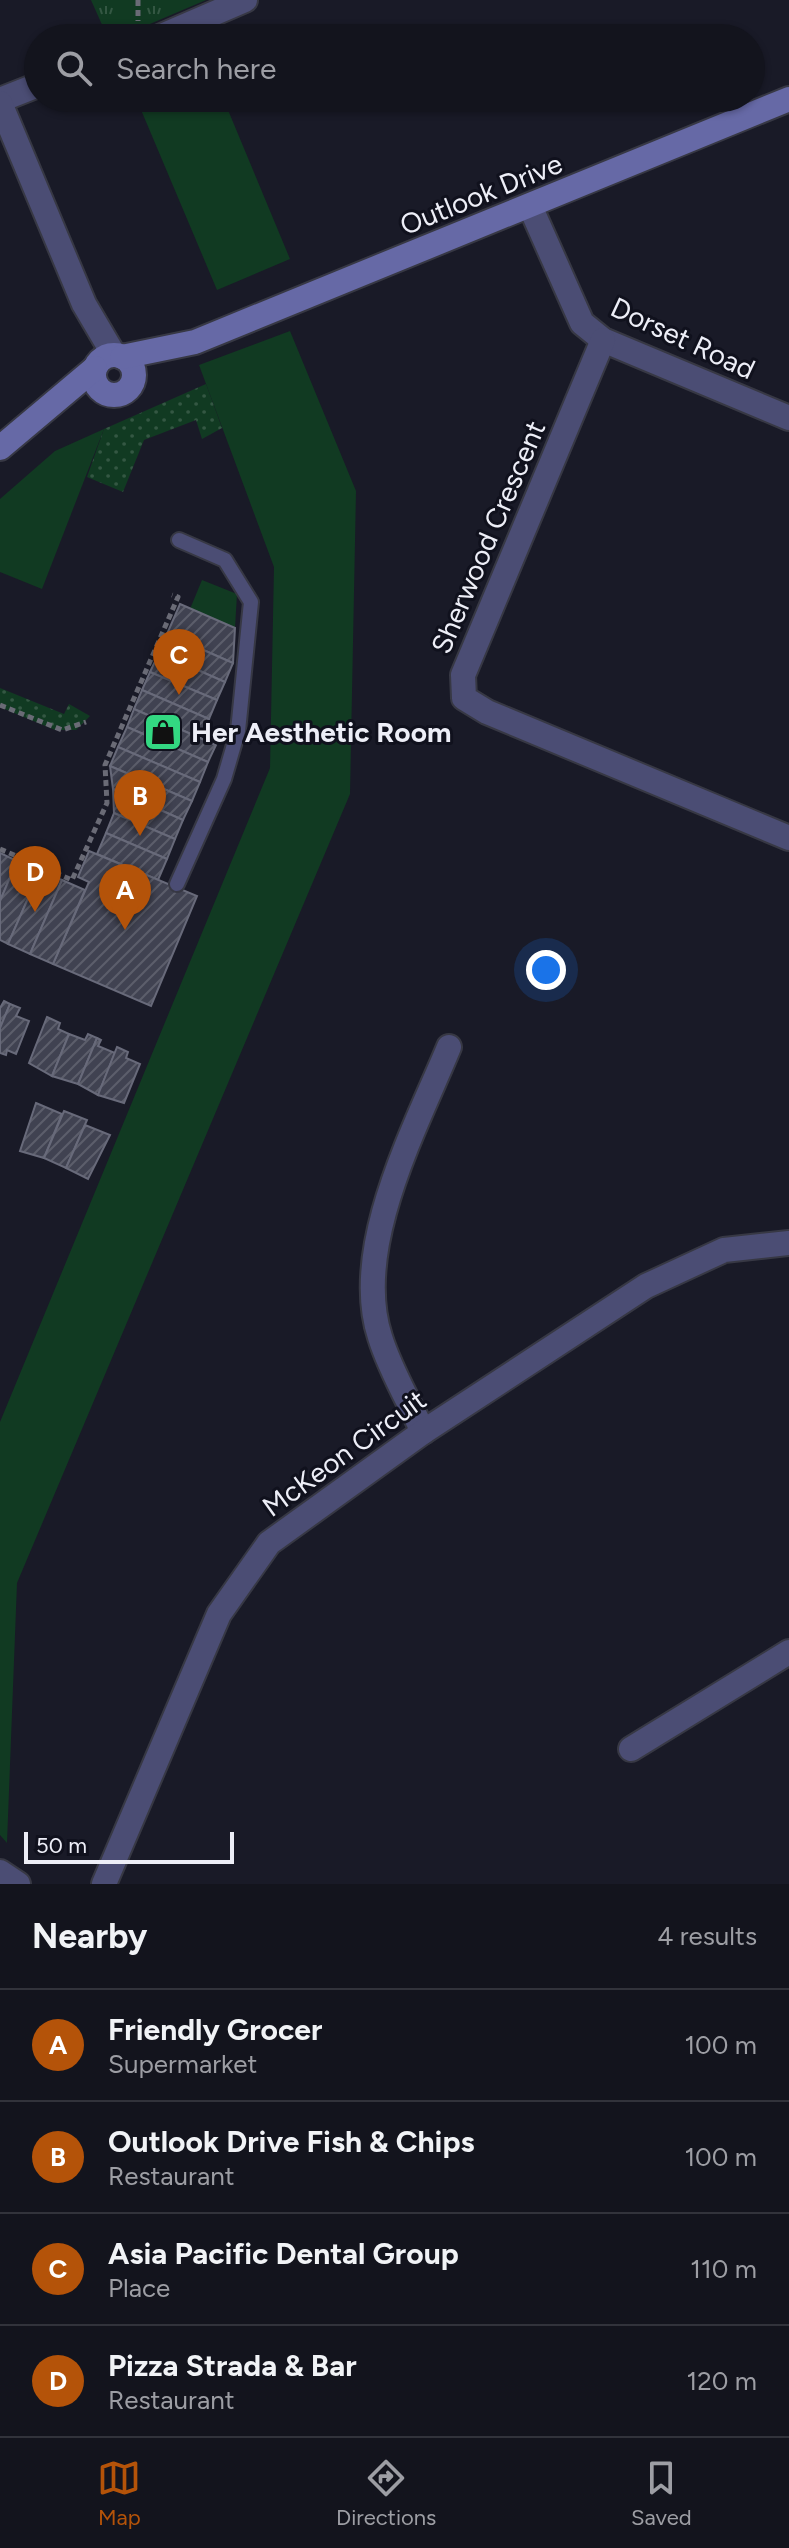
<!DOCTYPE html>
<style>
:root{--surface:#13141d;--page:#20212a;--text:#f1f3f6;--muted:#9d9ea4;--line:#32333b;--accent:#b45309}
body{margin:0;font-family:Figtree,sans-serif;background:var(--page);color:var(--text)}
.scale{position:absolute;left:24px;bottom:20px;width:210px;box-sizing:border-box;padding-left:8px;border:4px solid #edeef7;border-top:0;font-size:22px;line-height:28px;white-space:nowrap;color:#edeef7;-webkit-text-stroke:6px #10111d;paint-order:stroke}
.you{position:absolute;left:546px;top:970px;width:28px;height:28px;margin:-20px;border:6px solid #fff;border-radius:50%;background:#1a73e8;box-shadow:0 0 0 12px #1a73e833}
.badge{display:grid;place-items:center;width:52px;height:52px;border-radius:50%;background:var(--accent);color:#fff;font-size:26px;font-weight:700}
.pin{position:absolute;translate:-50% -66px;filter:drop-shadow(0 2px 4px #0008)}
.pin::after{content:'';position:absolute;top:42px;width:28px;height:24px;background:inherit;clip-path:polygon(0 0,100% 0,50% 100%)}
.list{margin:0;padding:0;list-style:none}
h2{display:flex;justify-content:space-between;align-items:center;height:104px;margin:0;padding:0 32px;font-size:34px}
h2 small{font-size:26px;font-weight:400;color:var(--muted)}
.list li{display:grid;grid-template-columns:52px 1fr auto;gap:24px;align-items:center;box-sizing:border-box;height:112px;padding:0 32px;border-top:2px solid var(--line)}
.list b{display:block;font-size:30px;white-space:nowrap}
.list p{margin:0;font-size:26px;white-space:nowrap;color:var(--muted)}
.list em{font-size:26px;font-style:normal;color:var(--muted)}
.icon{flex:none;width:44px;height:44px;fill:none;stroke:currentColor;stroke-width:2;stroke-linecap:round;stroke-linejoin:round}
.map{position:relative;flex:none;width:789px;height:1884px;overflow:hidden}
.search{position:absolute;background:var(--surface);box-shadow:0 2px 6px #0004;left:24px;right:24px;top:24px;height:88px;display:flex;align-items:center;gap:20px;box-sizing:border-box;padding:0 28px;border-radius:44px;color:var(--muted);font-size:30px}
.sheet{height:552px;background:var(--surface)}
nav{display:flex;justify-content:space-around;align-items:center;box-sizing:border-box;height:112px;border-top:2px solid var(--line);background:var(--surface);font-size:22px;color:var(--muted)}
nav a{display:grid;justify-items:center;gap:4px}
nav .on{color:var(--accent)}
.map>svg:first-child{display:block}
.grass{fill:#113a22}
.park{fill:url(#park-tufts)}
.garden{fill:url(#garden-dots)}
.building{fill:url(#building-hatch);stroke:#686a7a;stroke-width:2}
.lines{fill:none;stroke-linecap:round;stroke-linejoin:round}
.lane-casing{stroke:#373844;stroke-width:18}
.street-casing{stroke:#373844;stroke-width:28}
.secondary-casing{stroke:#373844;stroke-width:28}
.path{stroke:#6a6b76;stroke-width:5;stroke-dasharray:6 4;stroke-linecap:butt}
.lane{stroke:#4b4d74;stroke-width:14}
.street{stroke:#4b4d74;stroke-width:24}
.secondary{stroke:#6669a6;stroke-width:24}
.labels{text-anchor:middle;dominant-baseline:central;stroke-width:6;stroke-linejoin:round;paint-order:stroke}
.street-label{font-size:28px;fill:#edeef7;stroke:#10111d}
.poi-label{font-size:28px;font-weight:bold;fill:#edeef7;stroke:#10111d;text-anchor:start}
</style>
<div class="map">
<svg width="789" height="1884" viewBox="0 0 789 1884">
<defs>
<pattern id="park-tufts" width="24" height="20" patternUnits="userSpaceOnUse" patternTransform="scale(2)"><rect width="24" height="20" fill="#113a22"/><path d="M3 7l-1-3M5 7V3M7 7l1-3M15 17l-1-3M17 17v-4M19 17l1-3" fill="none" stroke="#345743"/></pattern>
<pattern id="garden-dots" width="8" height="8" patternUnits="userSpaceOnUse" patternTransform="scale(2)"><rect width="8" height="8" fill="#113a22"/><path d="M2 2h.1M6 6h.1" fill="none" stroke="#345743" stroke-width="1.8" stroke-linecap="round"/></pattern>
<pattern id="building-hatch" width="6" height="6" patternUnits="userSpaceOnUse" patternTransform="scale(2)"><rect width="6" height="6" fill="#404251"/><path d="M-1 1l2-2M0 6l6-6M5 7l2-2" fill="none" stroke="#5c5e6b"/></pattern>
</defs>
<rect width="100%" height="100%" fill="#191a27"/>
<g class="grass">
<path d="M136,98H223L290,259L217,290Z"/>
<path d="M290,331L356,491L350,794L17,1583L7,1843L0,1835V1422L270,768L274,567L199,365Z"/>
<path d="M104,429L42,589L0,572V499L55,451Z"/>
<path d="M202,580L237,594L235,628L190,609Z"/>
</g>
<path class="park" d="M91,0H206L117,38H108Z"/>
<g class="garden">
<path d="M206,384L222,428L202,439L196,420L144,440L123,492L87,477L104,429Z"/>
<path d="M0,688L64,714L69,704L90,716L76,730H55L0,707Z"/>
</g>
<g class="building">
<path d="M180,604L235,628L233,663L167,634Z"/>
<path d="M167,634L233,663L225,682L159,653Z"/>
<path d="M159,653L225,682L217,700L150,672Z"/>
<path d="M150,672L217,700L209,719L142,690Z"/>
<path d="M142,690L209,719L200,738L134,709Z"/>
<path d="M134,709L216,745L208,762L127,727Z"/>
<path d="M127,727L208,762L200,782L118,747Z"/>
<path d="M118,747L200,782L192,801L110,766Z"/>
<path d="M110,766L192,801L183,820L113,789Z"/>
<path d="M113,789L183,820L175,839L114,813Z"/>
<path d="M114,813L175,839L167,859L106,833Z"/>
<path d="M106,833L167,859L158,880L97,854Z"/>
<path d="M89,851L197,896L151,1006L53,964L89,882L78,877Z"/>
<path d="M0,853L17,861L0,901Z"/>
<path d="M17,861L40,871L8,944L0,940V901Z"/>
<path d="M40,871L62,880L30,954L8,944Z"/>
<path d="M62,880L85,890L53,964L30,954Z"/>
<path d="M4,1001L10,1004L0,1028V1008Z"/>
<path d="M10,1004L20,1008L16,1016L29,1021L16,1054L7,1050L6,1055L0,1053V1028Z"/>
<path d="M47,1017L60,1023L58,1029L69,1034L52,1076L29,1063Z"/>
<path d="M69,1034L85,1040L88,1034L97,1038L78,1084L52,1076Z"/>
<path d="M97,1038L101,1040L98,1046L115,1053L98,1095L78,1084Z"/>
<path d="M117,1047L128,1052L126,1058L140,1064L124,1103L98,1095Z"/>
<path d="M36,1103L62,1114L44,1158L20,1151Z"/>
<path d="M64,1111L87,1120L66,1168L44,1158Z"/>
<path d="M85,1125L110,1135L88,1179L66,1168Z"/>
</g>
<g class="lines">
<g class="lane-casing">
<path id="lane" d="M177,884L224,779L238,731L251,602L225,560L179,540"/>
</g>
<g class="street-casing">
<g id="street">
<path d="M157,38L245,0"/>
<path d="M0,100L38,85"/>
<path d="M0,103L84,304L114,355"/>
<path d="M530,206L582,323L603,340L789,418"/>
<path d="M603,340L463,675L464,698L487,712L789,838"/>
<path d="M423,1432C409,1401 390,1370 380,1337C351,1248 415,1129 449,1047"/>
<path d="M631,1749L789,1652"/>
<path d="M0,1872L18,1884"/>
<path d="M104,1884L219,1614L269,1543L423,1432L646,1286L724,1250L789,1243"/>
</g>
</g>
<g class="secondary-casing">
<g id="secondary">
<circle cx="114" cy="375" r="20"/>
<path d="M122,357L195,342L789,99"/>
<path d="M0,448L95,368"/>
</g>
</g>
<g class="path">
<path d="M138,0V21"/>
<path d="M0,705L62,730L86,722"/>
<path d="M0,849L72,880L107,803L105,765L178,597L172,595"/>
</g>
<use href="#lane" class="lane"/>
<use href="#street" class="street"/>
<use href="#secondary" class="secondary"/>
</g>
<defs>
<g id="shop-square" transform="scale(2)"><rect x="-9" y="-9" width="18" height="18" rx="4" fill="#33d882" stroke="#10111d"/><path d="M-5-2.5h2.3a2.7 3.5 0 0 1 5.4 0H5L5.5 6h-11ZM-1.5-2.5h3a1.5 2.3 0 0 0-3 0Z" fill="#111"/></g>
</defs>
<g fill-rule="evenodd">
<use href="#shop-square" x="163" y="732"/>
</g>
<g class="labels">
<g class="street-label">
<text transform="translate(481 194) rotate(-22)">Outlook Drive</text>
<text transform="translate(683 338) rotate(25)">Dorset Road</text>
<text transform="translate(488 537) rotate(-67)">Sherwood Crescent</text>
<text transform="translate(344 1453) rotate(-36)">McKeon Circuit</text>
</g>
<g class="poi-label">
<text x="191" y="732">Her Aesthetic Room</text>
</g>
</g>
</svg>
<div class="scale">50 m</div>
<div class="you"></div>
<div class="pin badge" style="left:125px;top:930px">A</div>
<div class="pin badge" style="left:140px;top:836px">B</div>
<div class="pin badge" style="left:179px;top:695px">C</div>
<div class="pin badge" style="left:35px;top:912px">D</div>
<div class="search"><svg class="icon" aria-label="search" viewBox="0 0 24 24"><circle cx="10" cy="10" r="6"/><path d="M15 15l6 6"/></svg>Search here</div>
</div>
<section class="sheet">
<h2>Nearby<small>4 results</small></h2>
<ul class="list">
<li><span class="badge">A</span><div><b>Friendly Grocer</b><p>Supermarket</p></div><em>100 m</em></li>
<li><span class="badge">B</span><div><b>Outlook Drive Fish &amp; Chips</b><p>Restaurant</p></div><em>100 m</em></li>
<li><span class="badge">C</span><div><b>Asia Pacific Dental Group</b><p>Place</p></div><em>110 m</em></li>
<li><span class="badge">D</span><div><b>Pizza Strada &amp; Bar</b><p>Restaurant</p></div><em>120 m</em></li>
</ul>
</section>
<nav>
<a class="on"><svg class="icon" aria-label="map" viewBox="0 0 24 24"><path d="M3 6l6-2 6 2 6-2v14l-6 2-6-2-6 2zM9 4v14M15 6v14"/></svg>Map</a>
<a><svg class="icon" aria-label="directions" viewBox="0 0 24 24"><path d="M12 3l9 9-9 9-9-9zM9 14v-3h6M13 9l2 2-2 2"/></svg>Directions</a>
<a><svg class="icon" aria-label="saved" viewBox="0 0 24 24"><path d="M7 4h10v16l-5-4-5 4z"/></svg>Saved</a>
</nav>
